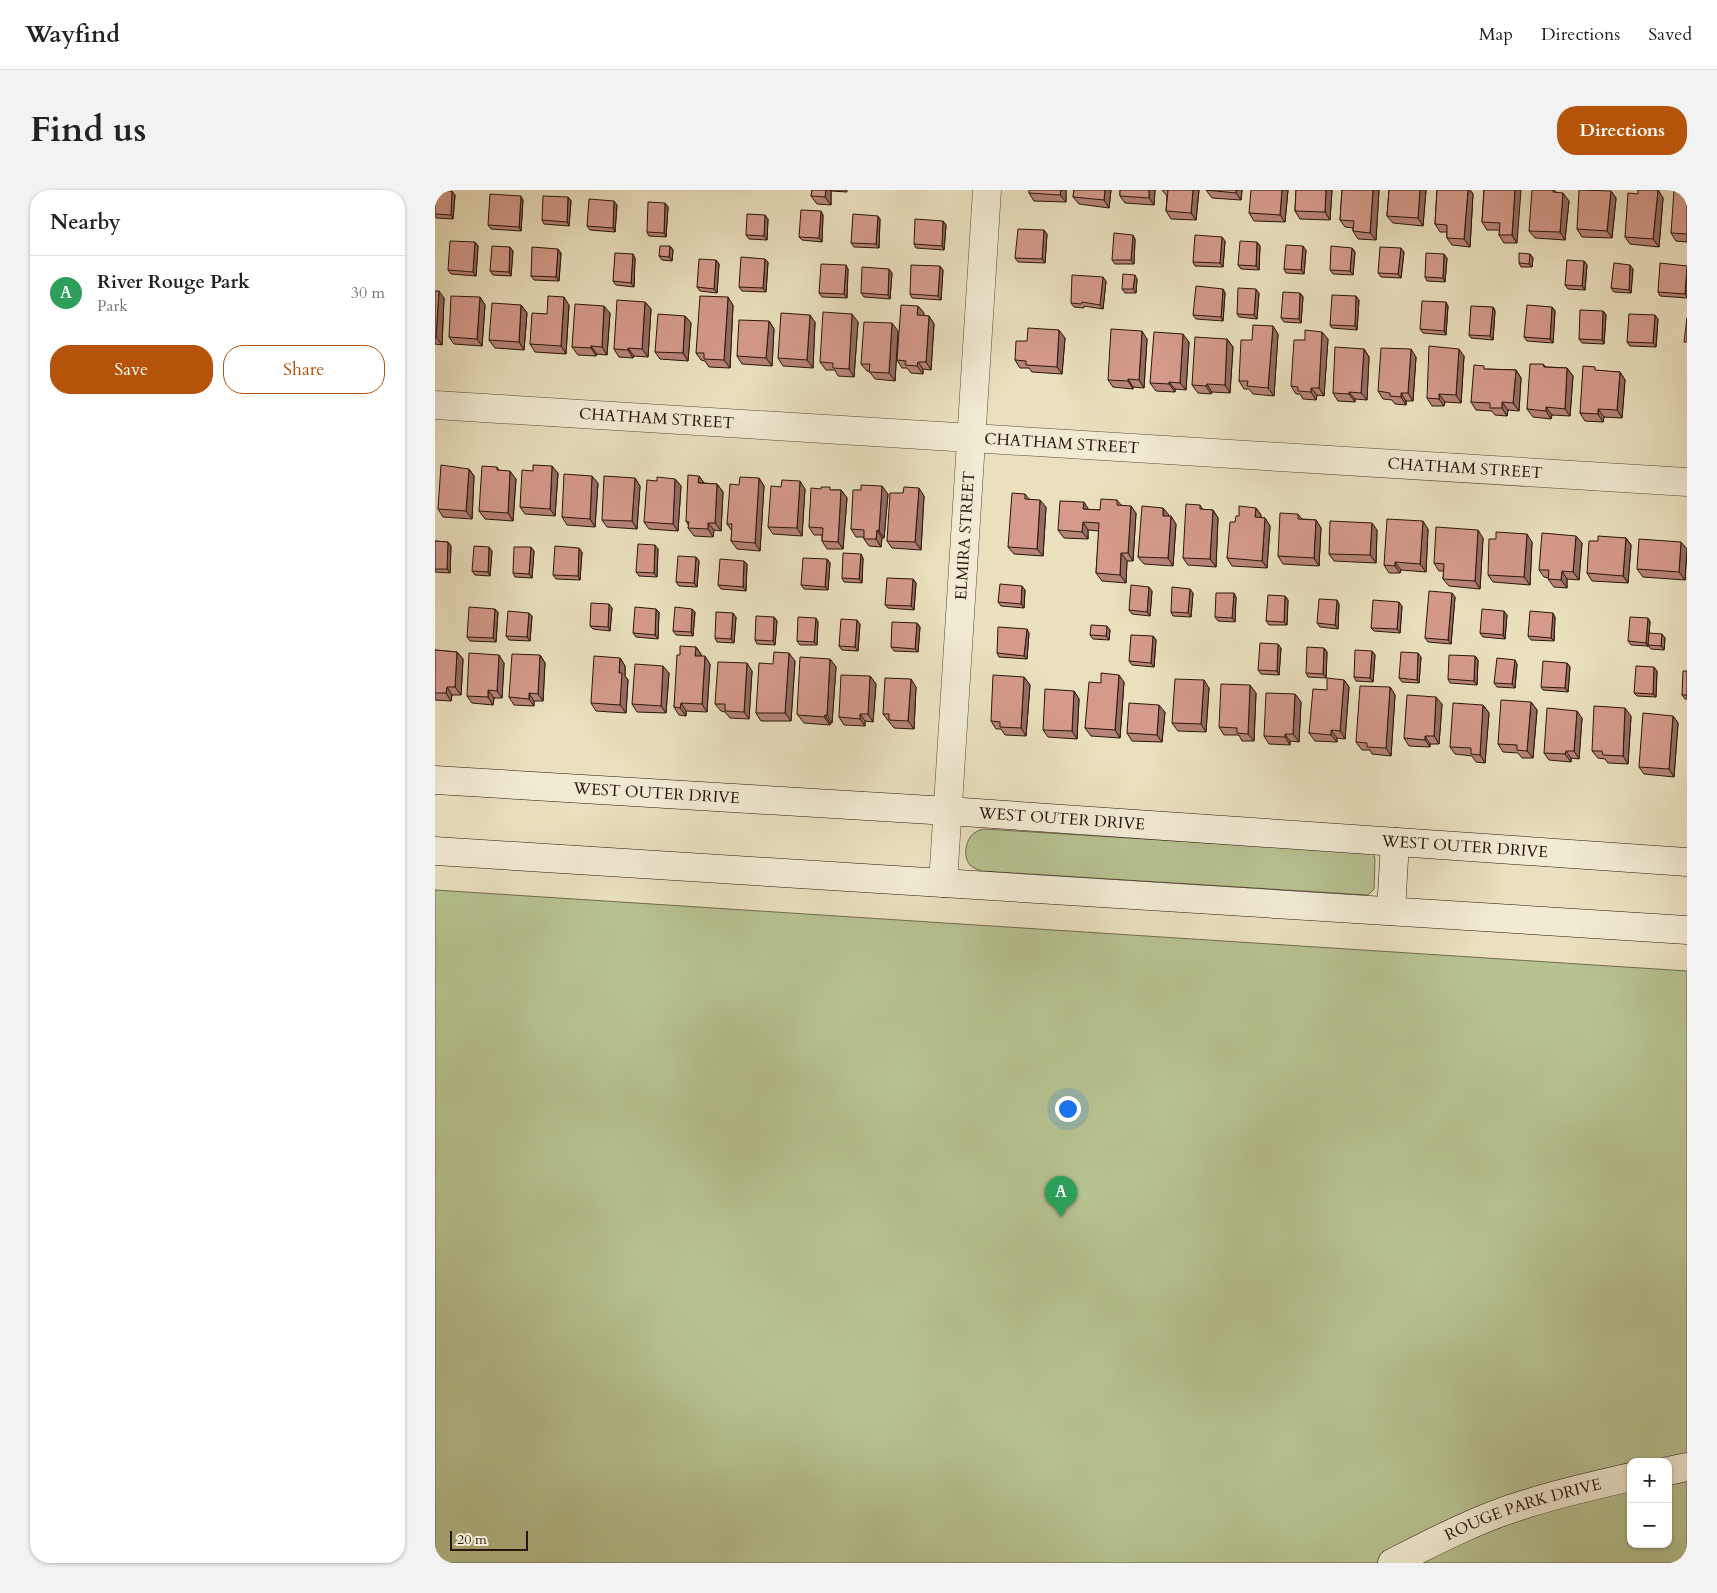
<!DOCTYPE html>
<meta charset="utf-8">
<style>
:root{--surface:#fff;--page:#f2f2f2;--text:#222;--muted:#767676;--line:#e0e0e0;--accent:#b45309}
body{margin:0;font-family:Cardo,serif;background:var(--page);color:var(--text)}
.controls{position:absolute;right:15px;bottom:15px;display:grid;overflow:hidden;border-radius:10px;box-shadow:0 1px 4px #0004}
.controls button{width:45px;height:45px;display:grid;place-items:center;padding:0;border:0;border-bottom:1px solid var(--line);background:var(--surface);color:var(--text);font:25px sans-serif}
.scale{position:absolute;left:15px;bottom:12px;width:78px;box-sizing:border-box;padding-left:5px;border:2px solid #2a150b;border-top:0;font-size:14px;line-height:18px;white-space:nowrap;color:#2a150b;-webkit-text-stroke:4px #f1ebd4;paint-order:stroke}
.you{position:absolute;left:632px;top:918px;width:18px;height:18px;margin:-12px;border:4px solid #fff;border-radius:50%;background:#1a73e8;box-shadow:0 0 0 8px #1a73e833}
.badge{display:grid;place-items:center;width:32px;height:32px;border-radius:50%;background:var(--accent);color:#fff;font-size:16px;font-weight:700}
.pin{position:absolute;translate:-50% -41px;filter:drop-shadow(0 1px 2px #0008)}
.pin::after{content:'';position:absolute;top:26px;width:18px;height:15px;background:inherit;clip-path:polygon(0 0,100% 0,50% 100%)}
.list{margin:0;padding:0;list-style:none}
h2{display:flex;justify-content:space-between;align-items:center;height:65px;margin:0;padding:0 20px;font-size:21px}
h2 small{font-size:16px;font-weight:400;color:var(--muted)}
.list li{display:grid;grid-template-columns:32px 1fr auto;gap:15px;align-items:center;box-sizing:border-box;height:75px;padding:0 20px;border-top:1px solid var(--line)}
.list b{display:block;font-size:19px;white-space:nowrap}
.list p{margin:0;font-size:16px;white-space:nowrap;color:var(--muted)}
.list em{font-size:16px;font-style:normal;color:var(--muted)}
.actions{display:flex;gap:10px;padding:15px 20px}
.actions a{flex:1;padding:11px 0;border:1px solid var(--accent);border-radius:20px;text-align:center;font-size:18px;color:var(--accent)}
.actions .main{background:var(--accent);color:#fff}
.map{position:relative;flex:none;width:1252px;height:1373px;overflow:hidden;border-radius:20px}
header{display:flex;align-items:center;gap:30px;box-sizing:border-box;height:70px;padding:0 25px;background:var(--surface);border-bottom:1px solid var(--line)}
header strong{font-size:24px}
nav{display:flex;gap:28px;margin-inline-start:auto;font-size:18px}
.intro{display:flex;align-items:center;justify-content:space-between;box-sizing:border-box;height:120px;padding:0 30px}
h1{margin:0;font-size:35px}
.button{padding:12px 22px;border-radius:20px;background:var(--accent);color:#fff;font-size:18px;font-weight:700}
main{display:flex;gap:30px;padding:0 30px}
aside{flex:1;background:var(--surface);border-radius:20px;box-shadow:0 1px 4px #0004}
.map>svg:first-child{display:block}
.green{fill:#b7c291;stroke:#706c4e;fill-rule:evenodd}
.lines{fill:none;stroke-linecap:round;stroke-linejoin:round}
.street-casing{stroke:#5a4838;stroke-width:29}
.secondary-casing{stroke:#2a150b;stroke-width:29}
.street{stroke:#f1ebd4;stroke-width:28}
.secondary{stroke:#f1ebd4;stroke-width:28}
.wall{fill:#b78478;stroke:#2a150b}
.shaded-wall{fill:#956c61;stroke:#2a150b}
.building{fill:#d59a8b;stroke:#2a150b}
.labels{text-anchor:middle;dominant-baseline:central;stroke-width:4;stroke-linejoin:round;paint-order:stroke}
.street-label{font-size:16px;fill:#2a150b;stroke:#f1ebd4}
</style>
<header>
<strong>Wayfind</strong>
<nav><a>Map</a><a>Directions</a><a>Saved</a></nav>
</header>
<div class="intro"><h1>Find us</h1><a class="button">Directions</a></div>
<main>
<aside>
<h2>Nearby<small></small></h2>
<ul class="list">
<li><span class="badge" style="background:#2e9e5b">A</span><div><b>River Rouge Park</b><p>Park</p></div><em>30 m</em></li>
</ul>
<div class="actions"><a class="main">Save</a><a>Share</a></div>
</aside>
<div class="map">
<svg width="1252" height="1373" viewBox="0 0 1252 1373">
<rect width="100%" height="100%" fill="#eae0bd"/>
<filter id="stains"><feTurbulence type="fractalNoise" baseFrequency=".004" numOctaves="4"/><feColorMatrix values="0 0 0 0 .2 0 0 0 0 .09 0 0 0 0 .02 0 0 0 .5 -.17"/></filter>
<radialGradient id="worn" r=".72"><stop offset=".6" stop-color="#630" stop-opacity="0"/><stop offset="1" stop-color="#630" stop-opacity=".3"/></radialGradient>
<g class="green">
<path d="M549,639L934,663L939,664L940,669L939,699L933,705L546,681C542,679 538,678 535,675C527,666 531,647 541,642C543,640 546,640 549,639Z"/>
<path d="M0,700L1252,781V1373H0ZM1196,1272H1233V1354H1196Z"/>
</g>
<g class="lines">
<g class="street-casing">
<g id="street">
<path id="s1" d="M0,215L1252,292"/>
<path id="s2" d="M508,693L552,0"/>
</g>
</g>
<g class="secondary-casing">
<g id="secondary">
<path id="s3" d="M0,590L513,621L1252,672"/>
<path d="M0,661L1252,740"/>
<path d="M956,721L960,652"/>
<path d="M1233,1281L1252,1277"/>
<path id="s4" d="M957,1373C1000,1351 1044,1328 1091,1314C1125,1303 1161,1295 1196,1287"/>
</g>
</g>
<use href="#street" class="street"/>
<use href="#secondary" class="secondary"/>
</g>
<g class="wall">
<path d="M0,0L20,5L18,29L1,28L0,26Z"/>
<path d="M377,0H412V2L396,1V15L382,14L376,6Z"/>
<path d="M631,0V12L599,11L594,3Z"/>
<path d="M639,0H676L674,18L644,14L638,7Z"/>
<path d="M685,0H720L719,15L690,13L685,6Z"/>
<path d="M727,0H764L761,30L736,29L731,21L732,6Z"/>
<path d="M771,0H807L806,10L777,8Z"/>
<path d="M853,0L850,32L819,31L814,23Z"/>
<path d="M861,0H897L895,30L865,29L860,21Z"/>
<path d="M907,0H944L941,50L923,49L918,41V38L910,37L905,30Z"/>
<path d="M954,0H991L988,36L958,33L952,26Z"/>
<path d="M1002,0H1035L1038,4L1035,57L1017,55L1012,48V42H1005L1000,34Z"/>
<path d="M1049,0L1082,53H1069L1064,45L1065,40H1052L1047,32Z"/>
<path d="M1119,0L1121,2L1134,11L1130,50L1100,48L1094,41Z"/>
<path d="M1223,0L1228,8L1224,57L1195,54L1190,47L1203,4Z"/>
<path d="M1252,0V52L1241,51L1236,43L1251,1Z"/>
<path d="M1176,1L1181,8L1177,48L1147,47L1142,39Z"/>
<path d="M133,7L136,11L134,36L109,34L107,30Z"/>
<path d="M88,10L86,41L56,39L53,35Z"/>
<path d="M230,13L233,17L231,47L214,46L212,42Z"/>
<path d="M182,15L180,42L155,40L152,36Z"/>
<path d="M388,25L387,52L367,50L364,47Z"/>
<path d="M333,29L332,50L314,49L311,45Z"/>
<path d="M445,29L444,58L419,57L416,53Z"/>
<path d="M508,31L511,35L509,60L481,58L479,54Z"/>
<path d="M612,44L610,73L583,72L580,68Z"/>
<path d="M700,49L699,74H680L677,70Z"/>
<path d="M790,51L788,77L760,76L758,72Z"/>
<path d="M40,52L43,56L41,86L16,84L13,80Z"/>
<path d="M822,52L825,56L824,80L806,79L803,75Z"/>
<path d="M235,56L238,60L237,71L227,70L224,66Z"/>
<path d="M917,58L920,62L918,85L898,84L895,80Z"/>
<path d="M871,60L869,84L851,83L849,79Z"/>
<path d="M78,61L76,86L58,85L55,81Z"/>
<path d="M969,62L966,88L946,87L943,83Z"/>
<path d="M126,63L124,91L99,90L96,86Z"/>
<path d="M1095,64L1098,68L1097,77H1086L1084,73Z"/>
<path d="M200,68L199,97L181,95L178,91Z"/>
<path d="M1012,68L1010,92L992,91L990,87Z"/>
<path d="M330,69L333,72L331,102L307,101L304,97Z"/>
<path d="M281,70L284,74L282,103L265,101L262,97Z"/>
<path d="M1149,71L1152,75L1150,100L1133,99L1130,95Z"/>
<path d="M1252,76V108L1225,106L1223,102Z"/>
<path d="M413,79L412,108L387,107L384,103Z"/>
<path d="M1198,79L1196,103L1179,102L1176,98Z"/>
<path d="M508,80L506,110L477,108L475,104Z"/>
<path d="M457,83L455,109L429,107L426,103Z"/>
<path d="M702,89L701,103H690L687,99Z"/>
<path d="M671,91L668,119L649,116V118L639,117L636,113Z"/>
<path d="M788,99L790,103L788,131L761,129L758,125Z"/>
<path d="M0,101L9,108L7,155L0,154Z"/>
<path d="M824,103L822,129L804,127L802,124Z"/>
<path d="M865,103L868,107L866,133L849,132L846,128Z"/>
<path d="M45,107L50,115L47,156L19,154L14,147Z"/>
<path d="M924,110L922,140L897,138L895,135Z"/>
<path d="M210,112L216,119L213,167L199,166L198,168L184,167L179,159Z"/>
<path d="M86,115L92,123L89,160L60,158L54,150Z"/>
<path d="M134,115L131,164L100,162L95,154L112,124Z"/>
<path d="M298,115L295,178L274,177L270,171L266,170L261,163Z"/>
<path d="M483,116L489,123L488,126H494L499,134L496,180L488,179V184L476,183L472,178H467L462,170Z"/>
<path d="M1013,116L1011,145L988,143L985,139Z"/>
<path d="M1058,117L1060,121L1058,150L1036,148L1034,145Z"/>
<path d="M1117,117L1120,121L1118,153L1092,151L1089,147Z"/>
<path d="M1168,121L1171,125L1169,154L1147,153L1144,149Z"/>
<path d="M175,123L172,165L162,164L161,166L143,165L137,157Z"/>
<path d="M250,126L256,133L253,171L225,169L220,162Z"/>
<path d="M1223,129L1221,157L1195,156L1192,152Z"/>
<path d="M334,131L339,139L337,176L307,174L302,166Z"/>
<path d="M380,132L378,178L348,176L343,168Z"/>
<path d="M423,132L419,187L403,186L400,180H391L385,172Z"/>
<path d="M463,141L460,191L440,189L434,181H432L426,174Z"/>
<path d="M843,144L839,206L818,204L814,199H809L804,191L817,150Z"/>
<path d="M630,148L627,184L597,182L594,178H585L580,170L592,151Z"/>
<path d="M712,149L709,198L698,197V199L678,197L673,190Z"/>
<path d="M792,149L798,157L795,203L777,202L776,204L763,203L757,195Z"/>
<path d="M893,149L889,206L882,205L881,210L868,209L865,204H861L856,196Z"/>
<path d="M754,152L751,200L740,199V202L721,201L715,193Z"/>
<path d="M929,159L934,167L932,210L920,209V212L903,211L898,203Z"/>
<path d="M1029,166L1026,213L1010,212L1009,216H997L992,208Z"/>
<path d="M981,167L978,211H971V215L960,214L957,210L948,209L943,201Z"/>
<path d="M1108,174L1111,177L1132,178L1138,186L1135,226L1117,225L1116,229L1098,227L1092,219Z"/>
<path d="M1051,179L1081,180L1086,188L1084,221L1073,220L1072,226L1060,225L1057,221L1041,220L1036,212Z"/>
<path d="M1162,181L1185,182L1190,190L1187,228L1169,227L1168,232L1150,231L1145,223Z"/>
<path d="M62,277L64,280L81,289L78,331L50,329L44,321Z"/>
<path d="M34,279L39,286L37,329L8,327L3,319Z"/>
<path d="M123,283L120,326L90,324L85,317Z"/>
<path d="M264,286L269,293L282,294L288,302L286,341L279,340L278,347L259,346L253,338L254,336L251,331Z"/>
<path d="M200,288L205,296L202,339L172,337L167,330Z"/>
<path d="M324,288L329,296L325,361L302,359L296,351L297,341L292,334L304,295Z"/>
<path d="M240,289L246,296L243,341L214,339L209,332Z"/>
<path d="M163,293L160,337L132,335L127,327Z"/>
<path d="M370,299L367,346L338,344L333,337Z"/>
<path d="M397,300H406L412,308L408,359H392L387,351V345H379L374,337Z"/>
<path d="M426,300L453,304L449,348H447L446,357L434,356L429,349V347H421L416,339Z"/>
<path d="M468,303L489,306L486,360L457,358L452,351Z"/>
<path d="M590,304L594,309L611,317L608,366L579,364L573,357Z"/>
<path d="M682,310L686,315L701,323L698,371H692L691,393L667,391L661,383L664,341L653,340V349L629,348L623,340L654,320H665Z"/>
<path d="M765,315L768,320H778L783,328L781,377L753,375L748,368Z"/>
<path d="M728,318L734,326L741,334L738,376L709,374L703,367Z"/>
<path d="M821,318L826,325V328H830L835,336L832,378L797,376L792,368L800,332L804,326Z"/>
<path d="M863,324L867,329L881,330L886,338L884,376L848,374L843,366Z"/>
<path d="M993,339L991,382L966,380L965,383H954L949,375Z"/>
<path d="M942,340L941,373L899,371L894,364Z"/>
<path d="M1048,348L1045,399L1014,396L1008,389L1009,381H1004L999,373Z"/>
<path d="M1191,348L1196,355L1193,393L1157,391L1152,383L1163,351Z"/>
<path d="M0,351L13,352L16,356L15,383L0,382Z"/>
<path d="M1097,352L1095,395L1058,392L1053,385Z"/>
<path d="M1147,353L1144,390L1132,389V398L1119,397L1113,389L1114,388L1109,387L1104,380Z"/>
<path d="M223,359L222,387L204,386L201,382Z"/>
<path d="M1252,359L1250,390L1208,387L1202,379Z"/>
<path d="M57,361L55,386L40,385L37,381Z"/>
<path d="M99,361L97,388L80,387L78,383Z"/>
<path d="M147,362L145,390L121,389L118,385Z"/>
<path d="M261,367L264,371L262,397L244,396L241,392Z"/>
<path d="M428,368L427,393L409,392L407,388Z"/>
<path d="M392,369L395,373L393,400L369,399L366,395Z"/>
<path d="M309,371L312,374L311,401L286,399L283,395Z"/>
<path d="M478,389L481,393L479,420L453,418L450,415Z"/>
<path d="M590,400L589,418L566,416L563,412Z"/>
<path d="M717,401L715,426L697,424L694,420Z"/>
<path d="M758,403L756,427L738,426L736,422Z"/>
<path d="M850,406L853,410L852,435H834L831,431Z"/>
<path d="M801,407L800,432L783,431L780,427Z"/>
<path d="M1020,407L1016,454L993,452L990,448Z"/>
<path d="M904,414L903,439L885,437L882,433Z"/>
<path d="M967,416L965,443L939,441L936,438Z"/>
<path d="M177,418L175,441L158,439L155,436Z"/>
<path d="M60,419L63,422L61,452L35,451L32,447Z"/>
<path d="M221,419L224,422L223,449L201,447L198,443Z"/>
<path d="M260,422L258,446L241,445L238,441Z"/>
<path d="M94,423L97,426L95,451L74,450L71,446Z"/>
<path d="M1072,425L1070,449L1048,447L1045,443Z"/>
<path d="M301,427L299,453L282,452L280,448Z"/>
<path d="M339,427L342,431L340,455L322,454L320,450Z"/>
<path d="M1120,427L1119,451L1096,450L1093,446Z"/>
<path d="M1213,428L1215,432L1214,443L1230,448L1229,460L1216,459L1213,456L1196,455L1193,451Z"/>
<path d="M383,432L382,455H365L362,451Z"/>
<path d="M482,433L485,437L483,462L459,461L456,457Z"/>
<path d="M425,434L423,461L407,460L404,456Z"/>
<path d="M675,440L674,450L658,449L655,445Z"/>
<path d="M594,443L592,469L564,467L562,463Z"/>
<path d="M718,446L721,450L719,477L697,475L694,471Z"/>
<path d="M261,457L266,464V466L275,474L272,522L251,521V526L244,525L239,517L245,465Z"/>
<path d="M846,458L844,485L826,484L823,480Z"/>
<path d="M889,458L892,462L891,488L873,487L871,483Z"/>
<path d="M0,460L22,462L28,469L26,505H17L16,511L0,510Z"/>
<path d="M937,461L940,465L938,492L921,491L919,487Z"/>
<path d="M105,465L110,473L108,511H99V516L79,515L74,507Z"/>
<path d="M1040,466L1043,470L1042,495L1015,493L1013,489Z"/>
<path d="M986,467L984,493L967,492L964,488Z"/>
<path d="M185,468L190,476V486L193,490L191,523L161,521L156,513Z"/>
<path d="M395,469L401,477L397,533H395V535L369,533L362,524Z"/>
<path d="M360,471L356,531H326L321,523L338,474Z"/>
<path d="M69,473L67,508H59L58,515L37,513L32,506Z"/>
<path d="M1132,473L1135,477L1133,502L1108,500L1106,497Z"/>
<path d="M1082,474L1080,498L1062,497L1059,493Z"/>
<path d="M317,481L314,529L295,528L290,522L286,521L280,514Z"/>
<path d="M1222,481L1221,507L1202,506L1199,503Z"/>
<path d="M1252,481V509H1250L1247,505Z"/>
<path d="M234,483L231,523L202,522L197,514Z"/>
<path d="M435,486L441,494L438,532L430,531V536L409,535L404,527Z"/>
<path d="M589,487L595,495L591,546L570,545L566,539H561L556,531Z"/>
<path d="M909,490L914,497L910,549L902,548V552L880,551L874,543L892,500Z"/>
<path d="M689,492L685,548L656,546L650,538L666,493Z"/>
<path d="M481,497L479,539L459,538L448,524Z"/>
<path d="M955,497L960,505L956,566L937,564L935,560H927L921,552Z"/>
<path d="M774,498L771,542L743,541L737,533Z"/>
<path d="M639,501L644,509L642,549L613,547L608,540Z"/>
<path d="M821,503L819,551H807L804,545H789L784,537Z"/>
<path d="M860,504L866,512L864,552L855,551V555L834,554L829,546Z"/>
<path d="M1096,512L1102,520L1098,568H1087L1083,563L1068,562L1063,554Z"/>
<path d="M1007,514L1004,554H995V557L974,556L969,548Z"/>
<path d="M1048,515L1054,523L1050,573L1041,572L1037,566L1020,564L1015,557Z"/>
<path d="M730,522L727,552L697,551L692,543Z"/>
<path d="M1196,526L1193,574L1173,573L1170,569L1163,568L1157,561Z"/>
<path d="M1238,526L1243,533L1239,587L1209,584L1204,577Z"/>
<path d="M1147,528L1144,569L1136,568V572L1114,570L1109,563Z"/>
</g>
<g class="shaded-wall">
<path d="M391,0H395L396,1V15L390,7Z"/>
<path d="M626,0H631V12L625,5Z"/>
<path d="M670,0H676L674,18L669,10Z"/>
<path d="M714,0H720L719,15L714,8Z"/>
<path d="M758,0H764L761,30L756,23Z"/>
<path d="M801,0H807L806,10L801,3Z"/>
<path d="M847,0H853L850,32L845,25Z"/>
<path d="M891,0H897L895,30L890,22Z"/>
<path d="M938,0H944L941,50L935,43Z"/>
<path d="M985,0H991L988,36L983,28Z"/>
<path d="M1033,0H1035L1038,4L1035,57L1029,49Z"/>
<path d="M1080,0H1086L1082,53L1077,45Z"/>
<path d="M1223,0L1228,8L1224,57L1218,49Z"/>
<path d="M17,1L20,5L18,29L16,25Z"/>
<path d="M1176,1L1181,8L1177,48L1172,41Z"/>
<path d="M1128,3L1134,11L1130,50L1125,42Z"/>
<path d="M86,6L88,10L86,41L84,37Z"/>
<path d="M133,7L136,11L134,36L132,32Z"/>
<path d="M179,11L182,15L180,42L178,38Z"/>
<path d="M230,13L233,17L231,47L229,43Z"/>
<path d="M386,21L388,25L387,52L384,48Z"/>
<path d="M330,25L333,29L332,50L329,46Z"/>
<path d="M443,26L445,29L444,58L441,54Z"/>
<path d="M508,31L511,35L509,60L507,56Z"/>
<path d="M609,40L612,44L610,73L607,69Z"/>
<path d="M698,45L700,49L699,74L696,70Z"/>
<path d="M787,47L790,51L788,77L785,73Z"/>
<path d="M40,52L43,56L41,86L38,82Z"/>
<path d="M822,52L825,56L824,80L821,76Z"/>
<path d="M235,56L238,60L237,71L234,67Z"/>
<path d="M868,56L871,60L869,84L866,80Z"/>
<path d="M75,57L78,61L76,86L74,82Z"/>
<path d="M917,58L920,62L918,85L915,81Z"/>
<path d="M966,58L969,62L966,88L963,84Z"/>
<path d="M123,59L126,63L124,91L121,87Z"/>
<path d="M198,64L200,68L199,97L196,93Z"/>
<path d="M1009,64L1012,68L1010,92L1008,88Z"/>
<path d="M1095,64L1098,68L1097,77L1094,74Z"/>
<path d="M330,69L333,72L331,102L328,98Z"/>
<path d="M281,70L284,74L282,103L279,99Z"/>
<path d="M1149,71L1152,75L1150,100L1147,96Z"/>
<path d="M411,75L413,79L412,108L409,104Z"/>
<path d="M1195,75L1198,79L1196,103L1194,100Z"/>
<path d="M505,76L508,80L506,110L503,106Z"/>
<path d="M1252,78V107L1250,104Z"/>
<path d="M454,79L457,83L455,109L453,105Z"/>
<path d="M700,85L702,89L701,103L698,99Z"/>
<path d="M668,87L671,91L668,119L665,115Z"/>
<path d="M788,99L790,103L788,131L786,127Z"/>
<path d="M821,99L824,103L822,129L819,125Z"/>
<path d="M4,101L9,108L7,155L1,147Z"/>
<path d="M865,103L868,107L866,133L864,129Z"/>
<path d="M921,106L924,110L922,140L920,136Z"/>
<path d="M45,107L50,115L47,156L42,149Z"/>
<path d="M129,107L134,115L131,164L126,156Z"/>
<path d="M293,107L298,115L295,178L289,170Z"/>
<path d="M210,112L216,119L213,167L207,159Z"/>
<path d="M1011,112L1013,116L1011,145L1009,141Z"/>
<path d="M86,115L92,123L89,160L84,152Z"/>
<path d="M169,116L175,123L172,165L167,157Z"/>
<path d="M483,116L489,123L488,133L482,125Z"/>
<path d="M1058,117L1060,121L1058,150L1055,146Z"/>
<path d="M1117,117L1120,121L1118,153L1115,149Z"/>
<path d="M1168,121L1171,125L1169,154L1167,150Z"/>
<path d="M417,124L423,132L419,187L414,179Z"/>
<path d="M375,125L380,132L378,178L372,170Z"/>
<path d="M1220,125L1223,129L1221,157L1218,153Z"/>
<path d="M250,126L256,133L253,171L248,163Z"/>
<path d="M494,126L499,134L496,180L491,172Z"/>
<path d="M334,131L339,139L337,176L331,168Z"/>
<path d="M457,133L463,141L460,191L454,183Z"/>
<path d="M838,136L843,144L839,206L833,198Z"/>
<path d="M624,140L630,148L627,184L622,177Z"/>
<path d="M707,141L712,149L709,198L704,190Z"/>
<path d="M887,142L893,149L889,206L884,198Z"/>
<path d="M748,144L754,152L751,200L745,193Z"/>
<path d="M792,149L798,157L795,203L790,195Z"/>
<path d="M156,156L162,164L161,166L156,158Z"/>
<path d="M193,158L199,166L198,168L193,160Z"/>
<path d="M929,159L934,167L932,210L926,203Z"/>
<path d="M976,159L981,167L978,211L973,203Z"/>
<path d="M1024,159L1029,166L1026,213L1021,205Z"/>
<path d="M483,172L488,179V184L482,176Z"/>
<path d="M1132,178L1138,186L1135,226L1130,219Z"/>
<path d="M1081,180L1086,188L1084,221L1078,213Z"/>
<path d="M1185,182L1190,190L1187,228L1182,220Z"/>
<path d="M693,189L698,197V199L693,191Z"/>
<path d="M734,192L740,199V202L734,194Z"/>
<path d="M772,194L777,202L776,204L771,196Z"/>
<path d="M876,198L882,205L881,210L876,202Z"/>
<path d="M914,202L920,209V212L914,204Z"/>
<path d="M966,203L971,211V215L966,207Z"/>
<path d="M1004,204L1010,212L1009,216L1004,209Z"/>
<path d="M1067,212L1073,220L1072,226L1067,218Z"/>
<path d="M1111,217L1117,225L1116,229L1111,221Z"/>
<path d="M1163,219L1169,227L1168,232L1163,224Z"/>
<path d="M117,276L123,283L120,326L115,319Z"/>
<path d="M34,279L39,286L37,329L31,321Z"/>
<path d="M75,281L81,289L78,331L73,323Z"/>
<path d="M157,286L163,293L160,337L155,329Z"/>
<path d="M264,286L269,293H263Z"/>
<path d="M200,288L205,296L202,339L197,331Z"/>
<path d="M324,288L329,296L325,361L320,353Z"/>
<path d="M240,289L246,296L243,341L238,334Z"/>
<path d="M365,291L370,299L367,346L362,338Z"/>
<path d="M282,294L288,302L286,341L280,333Z"/>
<path d="M447,296L453,304L449,348L444,341Z"/>
<path d="M484,298L489,306L486,360L480,352Z"/>
<path d="M406,300L412,308L408,359L403,352Z"/>
<path d="M605,310L611,317L608,366L602,359Z"/>
<path d="M649,312L654,320L648,319Z"/>
<path d="M696,316L701,323L698,371L693,363Z"/>
<path d="M728,318L734,325V333L728,326Z"/>
<path d="M821,318L826,325L825,335L820,327Z"/>
<path d="M778,320L783,328L781,377L775,369Z"/>
<path d="M736,326L741,334L738,376L733,368Z"/>
<path d="M830,328L835,336L832,378L827,371Z"/>
<path d="M881,330L886,338L884,376L879,368Z"/>
<path d="M988,331L993,339L991,382L985,374Z"/>
<path d="M648,332L653,340V349L647,342Z"/>
<path d="M273,333L279,340L278,347L273,339Z"/>
<path d="M937,333L942,340L941,373L935,365Z"/>
<path d="M442,340L447,348L446,357L441,349Z"/>
<path d="M1043,340L1048,348L1045,399L1040,391Z"/>
<path d="M1092,344L1097,352L1095,395L1089,387Z"/>
<path d="M1141,346L1147,353L1144,390L1138,382Z"/>
<path d="M1191,348L1196,355L1193,393L1188,386Z"/>
<path d="M13,352L16,356L15,383L12,379Z"/>
<path d="M1246,352L1252,359L1250,390L1244,382Z"/>
<path d="M220,355L223,359L222,387L219,383Z"/>
<path d="M54,357L57,361L55,386L53,382Z"/>
<path d="M96,357L99,361L97,388L94,384Z"/>
<path d="M144,358L147,362L145,390L143,386Z"/>
<path d="M686,363L692,371L691,393L685,385Z"/>
<path d="M426,364L428,368L427,393L424,389Z"/>
<path d="M261,367L264,371L262,397L259,393Z"/>
<path d="M392,369L395,373L393,400L390,397Z"/>
<path d="M309,371L312,374L311,401L308,397Z"/>
<path d="M960,372L966,380L965,383L960,376Z"/>
<path d="M1127,381L1132,389V398L1126,390Z"/>
<path d="M478,389L481,393L479,420L476,416Z"/>
<path d="M587,396L590,400L589,418L586,414Z"/>
<path d="M714,397L717,401L715,426L712,422Z"/>
<path d="M755,399L758,403L756,427L753,423Z"/>
<path d="M799,403L801,407L800,432L797,428Z"/>
<path d="M1017,403L1020,407L1016,454L1013,450Z"/>
<path d="M850,406L853,410L852,435L849,432Z"/>
<path d="M902,410L904,414L903,439L900,435Z"/>
<path d="M964,412L967,416L965,443L962,439Z"/>
<path d="M174,414L177,418L175,441L173,437Z"/>
<path d="M60,419L63,422L61,452L58,448Z"/>
<path d="M221,419L224,422L223,449L220,445Z"/>
<path d="M257,419L260,422L258,446L256,442Z"/>
<path d="M1069,421L1072,425L1070,449L1068,445Z"/>
<path d="M94,423L97,426L95,451L92,447Z"/>
<path d="M298,423L301,427L299,453L296,449Z"/>
<path d="M1118,423L1120,427L1119,451L1116,448Z"/>
<path d="M339,427L342,431L340,455L338,451Z"/>
<path d="M381,428L383,432L382,455L379,452Z"/>
<path d="M1213,428L1215,432L1213,457L1211,453Z"/>
<path d="M422,430L425,434L423,461L420,457Z"/>
<path d="M482,433L485,437L483,462L480,459Z"/>
<path d="M672,436L675,440L674,450L671,446Z"/>
<path d="M592,439L594,443L592,469L589,466Z"/>
<path d="M1227,444L1230,448L1229,460L1226,456Z"/>
<path d="M718,446L721,450L719,477L716,473Z"/>
<path d="M843,454L846,458L844,485L842,481Z"/>
<path d="M261,457L266,464V474L260,466Z"/>
<path d="M889,458L892,462L891,488L888,484Z"/>
<path d="M937,461L940,465L938,492L935,488Z"/>
<path d="M22,462L28,469L26,505L20,497Z"/>
<path d="M354,463L360,471L356,531L350,523Z"/>
<path d="M983,463L986,467L984,493L982,490Z"/>
<path d="M64,465L69,473L67,508L62,501Z"/>
<path d="M105,465L110,473L108,511L103,504Z"/>
<path d="M270,466L275,474L272,522L267,514Z"/>
<path d="M1040,466L1043,470L1042,495L1039,491Z"/>
<path d="M185,468L190,476V486L193,490L191,523L185,515L184,483Z"/>
<path d="M395,469L401,477L397,533L392,525Z"/>
<path d="M1080,470L1082,474L1080,498L1077,494Z"/>
<path d="M312,473L317,481L314,529L309,522Z"/>
<path d="M1132,473L1135,477L1133,502L1130,498Z"/>
<path d="M228,476L234,483L231,523L226,516Z"/>
<path d="M1219,477L1222,481L1221,507L1218,504Z"/>
<path d="M684,485L689,492L685,548L680,540Z"/>
<path d="M435,486L441,494L438,532L433,524Z"/>
<path d="M589,487L595,495L591,546L586,538Z"/>
<path d="M476,489L481,497L479,539L473,531Z"/>
<path d="M769,490L774,498L771,542L766,534Z"/>
<path d="M909,490L914,497L910,549L905,541Z"/>
<path d="M815,495L821,503L819,551L813,544Z"/>
<path d="M12,497L17,505L16,511L11,503Z"/>
<path d="M955,497L960,505L956,566L951,558Z"/>
<path d="M53,500L59,508L58,515L53,507Z"/>
<path d="M639,501L644,509L642,549L637,541Z"/>
<path d="M94,503L99,511V516L94,509Z"/>
<path d="M860,504L866,512L864,552L858,544Z"/>
<path d="M1001,507L1007,514L1004,554L999,546Z"/>
<path d="M1096,512L1102,520L1098,568L1092,561Z"/>
<path d="M246,513L251,521V526L245,518Z"/>
<path d="M724,515L730,522L727,552L722,545Z"/>
<path d="M1048,515L1054,523L1050,573L1045,565Z"/>
<path d="M1190,518L1196,526L1193,574L1188,566Z"/>
<path d="M1142,521L1147,528L1144,569L1139,561Z"/>
<path d="M425,524L430,531V536L425,529Z"/>
<path d="M390,525L395,533V535L389,527Z"/>
<path d="M1238,526L1243,533L1239,587L1234,579Z"/>
<path d="M896,540L902,548V552L896,545Z"/>
<path d="M850,544L855,551V555L850,547Z"/>
<path d="M990,546L995,554V557L990,550Z"/>
<path d="M1131,561L1136,568V572L1130,564Z"/>
</g>
<g class="building">
<path d="M0,0L17,1L16,25L0,24Z"/>
<path d="M377,0H391L390,7L376,6Z"/>
<path d="M594,0H626L625,5L594,3Z"/>
<path d="M639,0H670L669,10L638,7Z"/>
<path d="M685,0H714V8L685,6Z"/>
<path d="M733,0H758L756,23L731,21Z"/>
<path d="M771,0H801V3Z"/>
<path d="M816,0H847L845,25L814,23Z"/>
<path d="M861,0H891L890,22L860,21Z"/>
<path d="M907,0H938L935,43L918,41L919,31L905,30Z"/>
<path d="M954,0H985L983,28L952,26Z"/>
<path d="M1002,0H1033L1029,49L1012,48V35L1000,34Z"/>
<path d="M1049,0H1080L1077,45H1064L1065,33L1047,32Z"/>
<path d="M1097,0H1118V2L1128,3L1125,42L1094,41Z"/>
<path d="M1144,0L1176,1L1172,41L1142,39Z"/>
<path d="M1203,0H1223L1218,49L1190,47L1193,3L1203,4Z"/>
<path d="M1239,0L1251,1V0H1252V44L1236,43Z"/>
<path d="M55,4L86,6L84,37L53,35Z"/>
<path d="M108,6L133,7L132,32L107,30Z"/>
<path d="M154,9L179,11L178,38L152,36Z"/>
<path d="M213,12L230,13L229,43L212,42Z"/>
<path d="M366,20L386,21L384,48L364,47Z"/>
<path d="M312,24L330,25L329,46L311,45Z"/>
<path d="M418,24L443,26L441,54L416,53Z"/>
<path d="M480,29L508,31L507,56L479,54Z"/>
<path d="M583,39L609,40L607,69L580,68Z"/>
<path d="M679,43L698,45L696,70H677Z"/>
<path d="M760,45L787,47L785,73L758,72Z"/>
<path d="M15,51L40,52L38,82L13,80Z"/>
<path d="M805,51L822,52L821,76L803,75Z"/>
<path d="M851,55L868,56L866,80L849,79Z"/>
<path d="M57,56L75,57L74,82L55,81Z"/>
<path d="M225,56H235L234,67L224,66Z"/>
<path d="M896,56L917,58L915,81L895,80Z"/>
<path d="M97,57L123,59L121,87L96,86Z"/>
<path d="M945,57L966,58L963,84L943,83Z"/>
<path d="M180,63L198,64L196,93L178,91Z"/>
<path d="M991,63L1009,64L1008,88L990,87Z"/>
<path d="M1084,63L1095,64L1094,74L1084,73Z"/>
<path d="M306,67L330,69L328,98L304,97Z"/>
<path d="M264,69L281,70L279,99L262,97Z"/>
<path d="M1132,70L1149,71L1147,96L1130,95Z"/>
<path d="M1179,73L1195,75L1194,100L1176,98Z"/>
<path d="M1225,73L1252,76L1250,104L1223,102Z"/>
<path d="M386,74L411,75L409,104L384,103Z"/>
<path d="M476,75L505,76L503,106L475,104Z"/>
<path d="M427,77L454,79L453,105L426,103Z"/>
<path d="M688,84L700,85L698,99H687Z"/>
<path d="M637,85L668,87L665,115L647,112L646,114L636,113Z"/>
<path d="M761,96L788,99L786,127L758,125Z"/>
<path d="M803,98L821,99L819,125L802,124Z"/>
<path d="M0,101H4L1,147H0Z"/>
<path d="M848,102L865,103L864,129L846,128Z"/>
<path d="M897,105L921,106L920,136L895,135Z"/>
<path d="M16,106L45,107L42,149L14,147Z"/>
<path d="M113,106L129,107L126,156L95,154L97,123L112,124Z"/>
<path d="M265,106L293,107L289,170L269,169V163H261Z"/>
<path d="M182,110L210,112L207,159L193,158V160L179,159Z"/>
<path d="M987,111L1011,112L1009,141L985,139Z"/>
<path d="M57,113L86,115L84,152L54,150Z"/>
<path d="M140,114L169,116L167,157L156,156V158L137,157Z"/>
<path d="M466,115L483,116L482,125L494,126L491,172H483L482,176L470,175L471,171L462,170Z"/>
<path d="M1092,115L1117,117L1115,149L1089,147Z"/>
<path d="M1036,116L1058,117L1055,146L1034,145Z"/>
<path d="M1145,120L1168,121L1167,150L1144,149Z"/>
<path d="M388,122L417,124L414,179L398,178V173L385,172Z"/>
<path d="M346,123L375,125L372,170L343,168Z"/>
<path d="M223,124L250,126L248,163L220,162Z"/>
<path d="M1194,124L1220,125L1218,153L1192,152Z"/>
<path d="M1252,128V152H1249Z"/>
<path d="M304,130L334,131L331,168L302,166Z"/>
<path d="M429,132L457,133L454,183L434,182L435,174H426Z"/>
<path d="M818,135L838,136L833,198L812,196L813,191H804L806,150H817Z"/>
<path d="M593,138L624,140L622,177L591,175V171L580,170L581,151H592Z"/>
<path d="M676,139L707,141L704,190L693,189V191L673,190Z"/>
<path d="M870,140L887,142L884,198H876V202L863,201V197L856,196L859,150H870Z"/>
<path d="M719,142L748,144L745,193L734,192V194L715,193Z"/>
<path d="M760,147L792,149L790,195L772,194L771,196L757,195Z"/>
<path d="M994,156L1024,159L1021,205L1004,204V209L992,208Z"/>
<path d="M900,157L929,159L926,203L914,202V204L898,203Z"/>
<path d="M946,158L976,159L973,203H966V207L955,206V203L943,201Z"/>
<path d="M1095,174H1108L1109,177L1132,178L1130,219L1111,217V221L1092,219Z"/>
<path d="M1039,175L1049,176V179L1081,180L1078,213L1067,212V218H1055V213L1036,212Z"/>
<path d="M1148,176L1160,177V180L1185,182L1182,220L1163,219V224L1145,223Z"/>
<path d="M6,275L34,279L31,321L3,319Z"/>
<path d="M98,275L117,276L115,319L85,317L87,280L98,281Z"/>
<path d="M47,276L62,277V280L75,281L73,323L44,321Z"/>
<path d="M129,284L157,286L155,329L127,327Z"/>
<path d="M253,285L264,286L263,293L282,294L280,333H273V339L253,338L254,332L251,331Z"/>
<path d="M169,286L200,288L197,331L167,330Z"/>
<path d="M222,287L240,289L238,334L209,332L212,290L222,291Z"/>
<path d="M305,287L324,288L320,353L296,351L297,334H292L295,294L304,295Z"/>
<path d="M347,290L365,291L362,338L333,337L336,296L346,297Z"/>
<path d="M426,295L447,296L444,341L442,340L441,349H429V340L416,339L418,300H426Z"/>
<path d="M386,297H395V300H406L403,352L387,351L388,338L374,337L376,298L386,299Z"/>
<path d="M469,297L484,298L480,352L452,351L455,303H468Z"/>
<path d="M577,303L590,304V309L605,310L602,359L573,357Z"/>
<path d="M666,309L682,310V315L696,316L693,363H686L685,385L661,383L664,333L648,332L647,342L623,340L625,311L649,312L648,319L665,320Z"/>
<path d="M751,314L765,315V319L778,320L775,369L748,368Z"/>
<path d="M707,316L728,318V326H736L733,368L703,367Z"/>
<path d="M804,316L821,318L820,327L830,328L827,371L792,368L795,332H800L801,326H804Z"/>
<path d="M845,323L863,324V329L881,330L879,368L843,366Z"/>
<path d="M952,329L988,331L985,374L960,372V376L949,375Z"/>
<path d="M895,331L937,333L935,365L894,364Z"/>
<path d="M1001,337L1043,340L1040,391L1008,389L1009,374L999,373Z"/>
<path d="M1061,342L1092,344L1089,387L1053,385L1054,349H1061Z"/>
<path d="M1107,343L1141,346L1138,382L1127,381L1126,390L1113,389L1114,380H1104Z"/>
<path d="M1163,346L1191,348L1188,386L1152,383L1154,351H1163Z"/>
<path d="M1204,349L1246,352L1244,382L1202,379Z"/>
<path d="M0,351L13,352L12,379H0Z"/>
<path d="M203,354L220,355L219,383L201,382Z"/>
<path d="M39,356L54,357L53,382L37,381Z"/>
<path d="M120,356L144,358L143,386L118,385Z"/>
<path d="M79,357H96L94,384L78,383Z"/>
<path d="M408,363L426,364L424,389L407,388Z"/>
<path d="M243,366L261,367L259,393L241,392Z"/>
<path d="M368,368L392,369L390,397L366,395Z"/>
<path d="M285,369L309,371L308,397L283,395Z"/>
<path d="M452,388L478,389L476,416L450,415Z"/>
<path d="M565,394L587,396L586,414L563,412Z"/>
<path d="M696,395L714,397L712,422L694,420Z"/>
<path d="M737,397L755,399L753,423L736,422Z"/>
<path d="M994,401L1017,403L1013,450L990,448Z"/>
<path d="M781,403H799L797,428L780,427Z"/>
<path d="M833,405L850,406L849,432L831,431Z"/>
<path d="M884,409L902,410L900,435L882,433Z"/>
<path d="M938,410L964,412L962,439L936,438Z"/>
<path d="M156,413L174,414L173,437L155,436Z"/>
<path d="M34,417L60,419L58,448L32,447Z"/>
<path d="M200,417L221,419L220,445L198,443Z"/>
<path d="M240,417L257,419L256,442L238,441Z"/>
<path d="M1047,419L1069,421L1068,445L1045,443Z"/>
<path d="M73,421L94,423L92,447L71,446Z"/>
<path d="M1095,421L1118,423L1116,448L1093,446Z"/>
<path d="M281,422L298,423L296,449L280,448Z"/>
<path d="M321,426L339,427L338,451L320,450Z"/>
<path d="M363,427L381,428L379,452L362,451Z"/>
<path d="M1195,427L1213,428L1211,453L1193,451Z"/>
<path d="M406,429L422,430L420,457L404,456Z"/>
<path d="M457,432L482,433L480,459L456,457Z"/>
<path d="M656,435L672,436L671,446L655,445Z"/>
<path d="M563,437L592,439L589,466L562,463Z"/>
<path d="M1214,443L1227,444L1226,456L1213,455Z"/>
<path d="M696,445L718,446L716,473L694,471Z"/>
<path d="M825,453L843,454L842,481L823,480Z"/>
<path d="M245,456L261,457L260,466H270L267,514L246,513L245,518L239,517L242,465H245Z"/>
<path d="M872,457L889,458L888,484L871,483Z"/>
<path d="M0,460L22,462L20,497H12L11,503H0Z"/>
<path d="M920,460L937,461L935,488L919,487Z"/>
<path d="M339,462L354,463L350,523H321L324,473L338,474Z"/>
<path d="M966,462L983,463L982,490L964,488Z"/>
<path d="M34,463L64,465L62,501L53,500V507L32,506Z"/>
<path d="M77,464L105,465L103,504L94,503V509L74,507Z"/>
<path d="M1014,465L1040,466L1039,491L1013,489Z"/>
<path d="M159,466L185,468L184,483H187L185,515L156,513Z"/>
<path d="M365,467L395,469L392,525H390L389,527L363,525L362,524Z"/>
<path d="M1062,468L1080,470L1077,494L1059,493Z"/>
<path d="M1108,471L1132,473L1130,498L1106,497Z"/>
<path d="M283,472L312,473L309,522L290,521V514H280Z"/>
<path d="M200,474L228,476L226,516L197,514Z"/>
<path d="M1201,476L1219,477L1218,504L1199,503Z"/>
<path d="M1248,481H1252V505H1247Z"/>
<path d="M666,483L684,485L680,540L650,538L654,492L666,493Z"/>
<path d="M406,485L435,486L433,524H425V529L404,527Z"/>
<path d="M558,485L589,487L586,538L565,537V532L556,531Z"/>
<path d="M450,488L476,489L473,531L454,530V524H448Z"/>
<path d="M892,488L909,490L905,541L896,540V545L874,543L878,499L892,500Z"/>
<path d="M740,489L769,490L766,534L737,533Z"/>
<path d="M786,494L815,495L813,544L802,543V538L784,537Z"/>
<path d="M925,496L955,497L951,558L932,557V553L921,552Z"/>
<path d="M610,499L639,501L637,541L608,540Z"/>
<path d="M831,503L860,504L858,544H850V547L829,546Z"/>
<path d="M972,505L1001,507L999,546H990V550L969,548Z"/>
<path d="M1066,510L1096,512L1092,561L1082,560V555L1063,554Z"/>
<path d="M694,513L724,515L722,545L692,543Z"/>
<path d="M1018,513L1048,515L1045,565L1036,564V558L1015,557Z"/>
<path d="M1159,516L1190,518L1188,566L1168,565L1167,561H1157Z"/>
<path d="M1112,518L1142,521L1139,561H1131L1130,564L1109,563Z"/>
<path d="M1208,523L1238,526L1234,579L1204,577Z"/>
</g>
<g class="labels">
<g class="street-label">
<text stroke="none"><textPath href="#s1" startOffset="222">CHATHAM STREET</textPath></text>
<text stroke="none"><textPath href="#s1" startOffset="628">CHATHAM STREET</textPath></text>
<text stroke="none"><textPath href="#s1" startOffset="1032">CHATHAM STREET</textPath></text>
<text stroke="none"><textPath href="#s2" startOffset="348">ELMIRA STREET</textPath></text>
<text stroke="none"><textPath href="#s3" startOffset="222">WEST OUTER DRIVE</textPath></text>
<text stroke="none"><textPath href="#s3" startOffset="628">WEST OUTER DRIVE</textPath></text>
<text stroke="none"><textPath href="#s3" startOffset="1032">WEST OUTER DRIVE</textPath></text>
<text stroke="none"><textPath href="#s4" startOffset="142">ROUGE PARK DRIVE</textPath></text>
</g>
</g>
<rect width="100%" height="100%" filter="url(#stains)"/>
<rect width="100%" height="100%" fill="url(#worn)"/>
</svg>
<div class="controls">
<button>+</button>
<button>−</button>
</div>
<div class="scale">20 m</div>
<div class="you"></div>
<div class="pin badge" style="left:626px;top:1027px;background:#2e9e5b">A</div>
</div>
</main>
